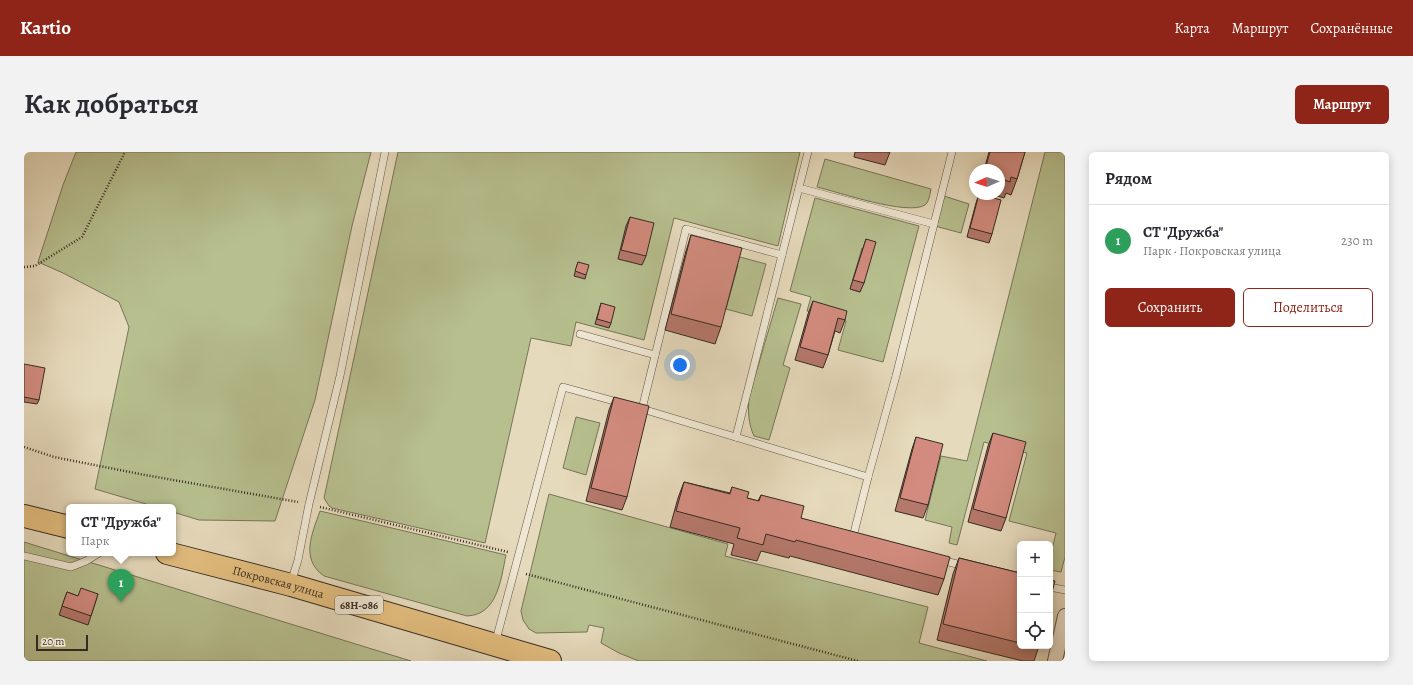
<!DOCTYPE html>
<html lang="ru">
<meta charset="utf-8">
<style>
:root{--surface:#fff;--page:#f2f2f3;--text:#2b2b33;--muted:#7c7c81;--line:#e1e1e2;--accent:#8f2418}
body{margin:0;font-family:Alegreya,serif;background:var(--page);color:var(--text)}
.controls{position:absolute;right:12px;bottom:12px;display:grid;overflow:hidden;border-radius:6px;box-shadow:0 2px 10px #0003}
.controls button{width:36px;height:36px;display:grid;place-items:center;padding:0;border:0;border-bottom:1px solid var(--line);background:var(--surface);color:var(--text);font:20px sans-serif}
.compass{position:absolute;left:945px;top:12px;width:36px;height:36px;border-radius:50%;background:var(--surface);box-shadow:0 2px 10px #0003;rotate:267deg}
.scale{position:absolute;left:12px;bottom:10px;width:52px;box-sizing:border-box;padding-left:4px;border:2px solid #362b22;border-top:0;font-size:11px;line-height:14px;white-space:nowrap;color:#362b22;-webkit-text-stroke:3px #efe7d3;paint-order:stroke}
.you{position:absolute;left:656px;top:213px;width:14px;height:14px;margin:-10px;border:3px solid #fff;border-radius:50%;background:#1a73e8;box-shadow:0 0 0 6px #1a73e833}
.badge{display:grid;place-items:center;width:26px;height:26px;border-radius:50%;background:var(--accent);color:#fff;font-size:13px;font-weight:700}
.pin{position:absolute;translate:-50% -33px;filter:drop-shadow(0 1px 2px #0008)}
.pin::after{content:'';position:absolute;top:21px;width:14px;height:12px;background:inherit;clip-path:polygon(0 0,100% 0,50% 100%)}
.popup{position:absolute;left:42px;top:352px;width:110px;height:52px;box-sizing:border-box;display:grid;place-content:center;border-radius:6px;background:var(--surface);filter:drop-shadow(0 1px 3px #0005);font-size:13px;white-space:nowrap;color:var(--muted)}
.popup b{font-size:15px;color:var(--text)}
.popup::after{content:'';position:absolute;left:50%;top:100%;margin-left:-8px;border:8px solid transparent;border-top-color:var(--surface)}
.list{margin:0;padding:0;list-style:none}
h2{display:flex;justify-content:space-between;align-items:center;height:52px;margin:0;padding:0 16px;font-size:17px}
h2 small{font-size:13px;font-weight:400;color:var(--muted)}
.list li{display:grid;grid-template-columns:26px 1fr auto;gap:12px;align-items:center;box-sizing:border-box;height:72px;padding:0 16px;border-top:1px solid var(--line)}
.list b{display:block;font-size:15px;white-space:nowrap}
.list p{margin:0;font-size:13px;white-space:nowrap;color:var(--muted)}
.list em{font-size:13px;font-style:normal;color:var(--muted)}
.actions{display:flex;gap:8px;padding:12px 16px}
.actions a{flex:1;padding:9px 0;border:1px solid var(--accent);border-radius:6px;text-align:center;font-size:14px;color:var(--accent)}
.actions .main{background:var(--accent);color:#fff}
.icon{flex:none;width:22px;height:22px;fill:none;stroke:currentColor;stroke-width:2;stroke-linecap:round;stroke-linejoin:round}
.map{position:relative;flex:none;width:1041px;height:509px;overflow:hidden;border-radius:6px}
header{display:flex;align-items:center;gap:24px;box-sizing:border-box;height:56px;padding:0 20px;background:var(--accent);color:#fff}
header strong{font-size:19px}
nav{display:flex;gap:22px;margin-inline-start:auto;font-size:14px}
.intro{display:flex;align-items:center;justify-content:space-between;box-sizing:border-box;height:96px;padding:0 24px}
h1{margin:0;font-size:28px}
.button{padding:10px 18px;border-radius:6px;background:var(--accent);color:#fff;font-size:14px;font-weight:700}
main{display:flex;gap:24px;padding:0 24px}
aside{flex:1;background:var(--surface);border-radius:6px;box-shadow:0 2px 10px #0003}
.map>svg:first-child{display:block}
.green{fill:#b7bf8f;stroke:#767558;fill-rule:evenodd}
.lines{fill:none;stroke-linecap:round;stroke-linejoin:round}
.lane-casing{stroke:#625748;stroke-width:8}
.street-casing{stroke:#625748;stroke-width:16}
.primary-casing{stroke:#362b22;stroke-width:24}
.path{stroke:#362b22;stroke-width:2.5;stroke-dasharray:1 2;stroke-linecap:butt}
.lane{stroke:#efe7d3;stroke-width:7}
.street{stroke:#efe7d3;stroke-width:14}
.primary{stroke:#e3bd7e;stroke-width:22}
.wall{fill:#b5786c;stroke:#362b22}
.building{fill:#d28b7e;stroke:#362b22}
.labels{text-anchor:middle;dominant-baseline:central;stroke-width:4;stroke-linejoin:round;paint-order:stroke}
.shield{fill:#efe7d3;stroke:#6e6357;stroke-width:1}
.shield-label{font-size:11px;font-weight:bold;fill:#362b22}
.street-label{font-size:12px;fill:#362b22;stroke:#efe7d3}
</style>
<header>
<strong>Kartio</strong>
<nav><a>Карта</a><a>Маршрут</a><a>Сохранённые</a></nav>
</header>
<div class="intro"><h1>Как добраться</h1><a class="button">Маршрут</a></div>
<main>
<div class="map">
<svg width="1041" height="509" viewBox="0 0 1041 509">
<rect width="100%" height="100%" fill="#e6dabc"/>
<filter id="stains"><feTurbulence type="fractalNoise" baseFrequency=".005" numOctaves="4"/><feColorMatrix values="0 0 0 0 .2 0 0 0 0 .09 0 0 0 0 .02 0 0 0 .5 -.17"/></filter>
<radialGradient id="worn" r=".72"><stop offset=".6" stop-color="#630" stop-opacity="0"/><stop offset="1" stop-color="#630" stop-opacity=".3"/></radialGradient>
<g class="green">
<path d="M52,0H347L328,74L291,248L251,369L175,368L149,360V355H132L71,337L105,175L95,150L39,121L14,110L39,33Z"/>
<path d="M374,0H776L754,94L650,66L620,188L552,170L547,194L507,186L461,391L308,356L305,354L300,346Z"/>
<path d="M1021,0H1041V405L1037,420L1026,418V406L1032,381L985,369L1003,301L960,290L933,393L925,391L928,375L901,368L917,304L943,309Z"/>
<path d="M801,7L907,37C906,42 905,50 901,53C884,64 814,40 793,35Z"/>
<path d="M920,44L945,52L937,81L911,74Z"/>
<path d="M791,46L895,74L859,210L814,198L822,169L783,159L787,145L766,139ZM838,96L836,140L826,137Z"/>
<path d="M705,102L742,112L728,164L702,157L714,113L704,110Z"/>
<path d="M754,146L777,152L759,213L766,216L745,288L730,284C724,271 724,259 725,245Z"/>
<path d="M552,265L576,271L562,323L539,316Z"/>
<path d="M525,342L704,392L701,404L904,455L895,491L963,509H615L595,501L577,491L580,476L565,473L563,480L512,481L505,477L499,468L497,459Z"/>
<path d="M296,359L482,403C477,426 474,463 443,464L300,424C276,407 288,382 296,359Z"/>
<path d="M0,390L387,509H0Z"/>
</g>
<g class="lines">
<g class="lane-casing">
<g id="lane">
<path d="M775,36L910,72"/>
<path d="M556,182L631,203"/>
<path d="M615,256L844,325L872,224L928,0"/>
<path d="M618,257L662,77L758,103"/>
<path d="M712,285L784,0"/>
<path d="M833,386L829,385L844,325"/>
<path d="M0,404L47,415L62,409L75,401"/>
<path d="M917,408L941,414"/>
<path d="M267,431L274,408L285,352L316,224L361,0"/>
<path d="M1026,435L1041,438"/>
<path d="M471,492L539,235L597,251"/>
</g>
</g>
<g class="street-casing">
<path id="street" d="M1031,509L1041,464"/>
</g>
<g class="primary-casing">
<g id="primary">
<path d="M0,364L45,375"/>
<path id="s1" d="M143,401L267,433L526,509"/>
</g>
</g>
<g class="path">
<path d="M0,115L11,114L58,85L101,0"/>
<path d="M0,295L30,305L121,323L274,350"/>
<path d="M296,355L484,400"/>
<path d="M502,422L834,509"/>
</g>
<use href="#lane" class="lane"/>
<use href="#street" class="street"/>
<use href="#primary" class="primary"/>
</g>
<g class="wall">
<path d="M831,0H866L861,13L830,5Z"/>
<path d="M965,0H1001L993,27L987,43L982,41L980,46L967,42H975V18H960Z"/>
<path d="M955,42L968,82L965,91L943,85L952,51Z"/>
<path d="M606,65L622,104L618,113L594,107L602,74Z"/>
<path d="M667,83L697,175L691,192L641,178L662,99Z"/>
<path d="M842,87L840,131L836,140L826,137Z"/>
<path d="M554,110L562,123L561,127L550,124Z"/>
<path d="M789,149L821,168L816,181L811,179L804,203L799,216L771,208L784,162Z"/>
<path d="M577,151L587,171L585,176L571,172Z"/>
<path d="M0,212L15,248L13,252L0,250Z"/>
<path d="M590,245L603,345L598,358L562,349L585,258Z"/>
<path d="M969,281L982,366L977,379L944,370L964,294Z"/>
<path d="M892,285L904,353L899,366L871,359L888,297Z"/>
<path d="M660,330L706,341L708,335L723,346L734,349L737,343L777,366L920,427L914,443L766,404L765,406L737,399L733,409L707,403L710,392L646,375L654,346Z"/>
<path d="M935,406L996,421V494H1015L1010,509H999L913,488L929,422Z"/>
<path d="M43,440L54,444L74,442L64,473L35,463Z"/>
</g>
<g class="building">
<path d="M966,0H1001L993,27L987,25L986,30L975,26V18H961Z"/>
<path d="M955,42L977,48L968,82L946,76Z"/>
<path d="M606,65L630,71L622,104L597,98Z"/>
<path d="M667,83L718,96L697,175L647,162Z"/>
<path d="M842,87L852,90L840,131L829,128Z"/>
<path d="M554,110L565,113L562,123L551,119Z"/>
<path d="M789,149L823,159L821,168L814,166L804,203L776,195Z"/>
<path d="M577,151L591,155L587,171L573,167Z"/>
<path d="M0,212L21,216L15,248L0,245Z"/>
<path d="M590,245L625,254L603,345L567,336Z"/>
<path d="M969,281L1002,290L982,366L949,357Z"/>
<path d="M892,285L919,292L904,353L876,346Z"/>
<path d="M660,330L706,342L708,335L725,340L723,346L735,349L737,343L780,354L777,366L926,405L920,427L772,388L771,390L742,382L739,393L713,386L716,376L652,359Z"/>
<path d="M935,406L996,421V491L919,472Z"/>
<path d="M1026,428L1031,429L1026,448Z"/>
<path d="M57,436L74,442L67,464L38,454L43,440L54,444Z"/>
</g>
<g class="labels">
<rect class="shield" x="311" y="444" width="48" height="18" rx="3"/>
<g class="shield-label">
<text x="335" y="453">68Н-086</text>
</g>
<g class="street-label">
<text stroke="none"><textPath href="#s1" startOffset="115">Покровская улица</textPath></text>
</g>
</g>
<rect width="100%" height="100%" filter="url(#stains)"/>
<rect width="100%" height="100%" fill="url(#worn)"/>
</svg>
<div class="controls">
<button>+</button>
<button>−</button>
<button><svg class="icon" aria-label="locate" viewBox="0 0 24 24"><circle cx="12" cy="12" r="6"/><path d="M12 2v4M12 18v4M2 12h4M18 12h4"/></svg></button>
</div>
<svg class="compass" viewBox="-18 -18 36 36"><path d="M0-13l5 13h-10z" fill="#e53935"/><path d="M0 13l5-13h-10z" fill="#7c7c81"/></svg>
<div class="scale">20 m</div>
<div class="you"></div>
<div class="pin badge" style="left:97px;top:450px;background:#2e9e5b">1</div>
<div class="popup"><b>СТ &quot;Дружба&quot;</b>Парк</div>
</div>
<aside>
<h2>Рядом<small></small></h2>
<ul class="list">
<li><span class="badge" style="background:#2e9e5b">1</span><div><b>СТ &quot;Дружба&quot;</b><p>Парк · Покровская улица</p></div><em>230 m</em></li>
</ul>
<div class="actions"><a class="main">Сохранить</a><a>Поделиться</a></div>
</aside>
</main>
